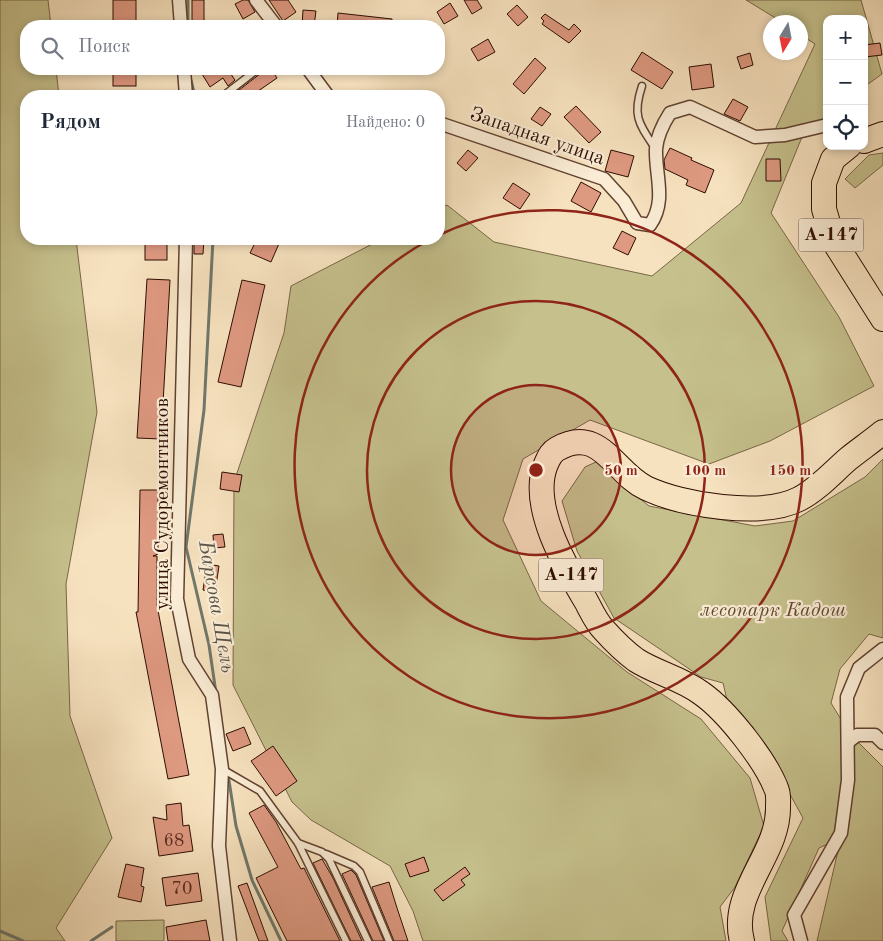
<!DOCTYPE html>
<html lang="ru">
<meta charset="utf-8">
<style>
:root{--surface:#fff;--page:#f6f6f7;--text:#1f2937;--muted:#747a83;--line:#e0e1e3}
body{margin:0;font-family:"Old Standard TT",serif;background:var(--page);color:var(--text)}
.controls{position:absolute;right:15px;top:15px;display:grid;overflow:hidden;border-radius:10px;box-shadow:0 2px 8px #0003}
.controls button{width:45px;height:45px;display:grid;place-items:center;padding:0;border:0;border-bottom:1px solid var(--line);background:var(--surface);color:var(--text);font:25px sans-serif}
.compass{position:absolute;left:763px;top:15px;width:45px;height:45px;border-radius:50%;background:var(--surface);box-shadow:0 2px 8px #0003;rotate:190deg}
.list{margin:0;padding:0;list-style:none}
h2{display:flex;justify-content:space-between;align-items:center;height:65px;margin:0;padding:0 20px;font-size:21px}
h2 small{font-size:16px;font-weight:400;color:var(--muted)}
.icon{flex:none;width:28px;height:28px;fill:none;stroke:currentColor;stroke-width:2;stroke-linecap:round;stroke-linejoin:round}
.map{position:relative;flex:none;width:883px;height:941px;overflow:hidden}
.search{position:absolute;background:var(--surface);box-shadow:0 2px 8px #0003;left:20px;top:20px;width:425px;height:55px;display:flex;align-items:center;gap:12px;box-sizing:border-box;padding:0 18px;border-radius:20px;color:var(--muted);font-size:19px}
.panel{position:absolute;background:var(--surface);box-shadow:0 2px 8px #0003;left:20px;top:90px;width:425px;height:155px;border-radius:20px}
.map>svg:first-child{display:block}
.green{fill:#c5c08c;stroke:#796646}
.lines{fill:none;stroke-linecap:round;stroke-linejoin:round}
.stream{stroke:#70776b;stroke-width:3}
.building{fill:#de9981;stroke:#2d0c00}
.lane-casing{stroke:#604230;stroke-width:9}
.street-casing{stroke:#604230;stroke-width:15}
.highway-casing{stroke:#2d0c00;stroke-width:26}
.lane{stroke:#faecd5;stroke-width:6}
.street{stroke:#faecd5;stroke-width:12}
.highway{stroke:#f7e2bf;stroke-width:24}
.ring{fill:none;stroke:#8f2418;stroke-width:2.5}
.labels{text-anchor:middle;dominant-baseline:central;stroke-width:4.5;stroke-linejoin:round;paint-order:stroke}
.number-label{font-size:18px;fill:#592f20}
.shield{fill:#faecd5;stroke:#6a4f40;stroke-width:1}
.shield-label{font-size:19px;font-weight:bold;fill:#2d0c00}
.street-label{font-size:20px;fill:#2d0c00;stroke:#faecd5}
.park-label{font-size:20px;font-style:italic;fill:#624b31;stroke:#faecd5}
.water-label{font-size:21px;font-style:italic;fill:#5a5347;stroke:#faecd5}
.centre{fill:#8f2418;stroke:#faecd5;stroke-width:2.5}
.ring-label{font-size:15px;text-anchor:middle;font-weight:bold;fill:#8f2418;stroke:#faecd5;stroke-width:4.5;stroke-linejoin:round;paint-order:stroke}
</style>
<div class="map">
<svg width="883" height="941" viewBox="0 0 883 941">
<rect width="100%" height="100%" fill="#f7e2bf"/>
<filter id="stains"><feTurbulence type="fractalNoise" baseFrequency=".004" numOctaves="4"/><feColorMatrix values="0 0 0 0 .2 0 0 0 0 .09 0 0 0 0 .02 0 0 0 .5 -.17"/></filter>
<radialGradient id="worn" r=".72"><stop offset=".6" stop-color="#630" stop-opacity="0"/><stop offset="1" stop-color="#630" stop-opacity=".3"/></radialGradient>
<g class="green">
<path d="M0,0H48L51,26H26V69H56L59,96H26V239H76L97,412L66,584L70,716L112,838L56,928L65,941H0Z"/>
<path d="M746,0H861L882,74L864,87V19H827V117L802,137L771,213L839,317L874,386L770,441L709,464L590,420L523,459L503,520L541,601L627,672L701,719L750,778L764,826L735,887L720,907L726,941H423L413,911L390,866L311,820L292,802L233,685L234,482L284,333L291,286L382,239H439V209L447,205L494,242L652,276L741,203L815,44L801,35L800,22H782Z"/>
<path d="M883,153V165L855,188L845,179L869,155Z"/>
<path d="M883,459V638L869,634L840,669L831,703L850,734L883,767V941H817L841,838L819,848L782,931L788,941H771L765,897L803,818L753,727L728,704L723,683L701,677L614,618L577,551L562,501L585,467L596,462L649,506L755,526L793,521L865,477Z"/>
<path d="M164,920V941H116V921Z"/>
</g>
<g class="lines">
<g class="stream">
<path d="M188,0V26"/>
<path d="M191,80L195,96"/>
<path d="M213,239L204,410L186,547L209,645L216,693"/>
<path d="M228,774L236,826L252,880L281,941"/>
<path d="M0,931L23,941"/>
<path d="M91,941L112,927"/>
</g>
</g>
<g class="building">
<rect x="113" y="0" width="23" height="26"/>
<rect x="192" y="0" width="12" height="26"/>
<path d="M243,0H248L255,12L243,19L235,4Z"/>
<path d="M269,0H288L296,12L283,21Z"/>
<path d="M464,0H477L482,8L472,14Z"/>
<path d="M450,3L458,16L444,24L437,12Z"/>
<path d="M517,5L528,17L518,26L507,14Z"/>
<path d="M303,10L316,11L314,26H302Z"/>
<path d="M338,13L392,19V26H337Z"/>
<path d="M545,14L569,30L574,24L581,31L569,43L542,24L544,21L541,18Z"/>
<path d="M488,39L495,52L478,61L471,49Z"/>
<path d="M880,43L882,55L865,57L864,45Z"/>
<path d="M642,52L673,72L662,89L631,70Z"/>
<path d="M750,53L753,65L741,69L737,57Z"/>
<path d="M535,58L546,68L524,94L513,84Z"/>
<path d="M711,64L714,87L692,90L689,67Z"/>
<rect x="113" y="69" width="23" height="17"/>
<path d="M211,69H238L230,73L235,80L228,86L223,78L210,87L202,74Z"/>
<path d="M263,69H271L277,78L251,96H235L234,94L261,73Z"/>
<path d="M733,99L748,107L740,121L724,114Z"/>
<path d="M576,106L601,132L589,143L564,117Z"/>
<path d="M540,107L551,114L542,126L531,119Z"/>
<path d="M670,148L692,158L691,160L714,170L705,193L686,185L688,180L665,169L664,160Z"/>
<path d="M468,150L478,158L466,171L457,163Z"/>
<path d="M611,150L634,156L628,177L605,171Z"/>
<path d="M766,159H780L781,181H766Z"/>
<path d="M581,182L601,193L591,212L571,201Z"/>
<path d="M513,183L530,194L520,209L503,198Z"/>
<path d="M622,231L636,238L628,255L613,248Z"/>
<rect x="145" y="239" width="22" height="21"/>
<path d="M194,239H204L203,254H194Z"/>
<path d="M257,239H281L271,262L250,253Z"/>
<path d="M147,279L170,280L161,439L137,438Z"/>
<path d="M242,280L265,285L241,387L218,382Z"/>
<path d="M222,472L242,475L239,492L220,489Z"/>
<path d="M140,490H158V554L153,556H157V605L189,775L168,779L136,612H138Z"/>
<path d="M223,534L225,547L214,548L213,535Z"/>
<path d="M207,564L219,566L215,592L203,590Z"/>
<path d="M244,727L251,744L233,751L226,734Z"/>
<path d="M273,746L297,781L276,796L251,761Z"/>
<path d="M181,803L183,826L189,825L193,851L159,856L153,817L167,820L166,805Z"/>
<path d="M264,805L276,822L301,869L304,868L340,941H287L256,878L278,867L249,813Z"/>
<path d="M424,857L429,871L410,877L405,864Z"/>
<path d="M322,859L333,878L362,941H351L313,863Z"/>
<path d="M126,864L144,868L141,886L144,887L141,902L118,897Z"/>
<path d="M465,867L470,874L461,880L465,885L443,901L434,890Z"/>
<path d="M351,870L356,875L384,941H373L342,874Z"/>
<path d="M198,873L202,901L166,906L162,878Z"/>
<path d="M389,882L397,908L408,941H394L372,887Z"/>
<path d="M247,883L268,941H259L257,936L238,886Z"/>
<path d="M206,920L210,941H168L166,927Z"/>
</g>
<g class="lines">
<g class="lane-casing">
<g id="lane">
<path d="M642,86C632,116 639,124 655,148"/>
<path d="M223,96L258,69"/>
<path d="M222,769L260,791L298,843L346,941"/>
<path d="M298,843L322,852L329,859L368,941"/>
<path d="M326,854L354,866L360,872L389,941"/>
</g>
</g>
<g class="street-casing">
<g id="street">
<path d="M179,0L181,26"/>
<path d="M256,0L276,26"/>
<path d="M184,69L186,96"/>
<path d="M308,69L328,96"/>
<path d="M439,123L604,179L624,201L637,223L650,225C667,201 655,175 656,149C657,135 663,124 670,113L690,107L755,137L785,135L827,125"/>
<path d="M186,239L177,599L189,659L212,695L222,769L219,846L230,941"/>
<path d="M848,742L857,735H875L883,743"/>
<path d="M801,941L794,915L841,833L848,780L847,697L859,668L883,649"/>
</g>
</g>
<g class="highway-casing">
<g id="highway">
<path d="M864,141L883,134"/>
<path d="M849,146L833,159L824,183V209L833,240L883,319"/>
<path d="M742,941C729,892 779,855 778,807C778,801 779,794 776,788C765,760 727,711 701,693C681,678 656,673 636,660C625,652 613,640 604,630C596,622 591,610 586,601C565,566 529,505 546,464C549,458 550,453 557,449C600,424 614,473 646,488C682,505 762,518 799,499C817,490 833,472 848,459C859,450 871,442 883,432"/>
</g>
</g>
<use href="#lane" class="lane"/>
<use href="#street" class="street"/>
<use href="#highway" class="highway"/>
</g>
<circle cx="536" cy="470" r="85" fill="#8f2418" fill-opacity=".12"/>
<g class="ring">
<circle cx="536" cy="470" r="85"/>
<circle cx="536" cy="470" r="169"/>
<path d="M439 235A254 254 0 1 1 431 239"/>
</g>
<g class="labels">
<g class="number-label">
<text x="174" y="841">68</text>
<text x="182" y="889">70</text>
</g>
<g class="shield">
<rect x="798.5" y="218.5" width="65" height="33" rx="4"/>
<rect x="538.5" y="558.5" width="65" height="33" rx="4"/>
</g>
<g class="shield-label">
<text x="831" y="235">А-147</text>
<text x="571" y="575">А-147</text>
</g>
<g class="street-label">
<text transform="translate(537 137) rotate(19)">Западная улица</text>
<text transform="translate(163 504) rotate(-90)">улица Судоремонтников</text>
</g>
<g class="park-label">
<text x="773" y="611">лесопарк Кадош</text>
</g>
<g class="water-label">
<text transform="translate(216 607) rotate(80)">Барсова Щель</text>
</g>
</g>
<circle cx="536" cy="470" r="8" class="centre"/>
<g class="ring-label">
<text x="621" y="475">50 m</text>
<text x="705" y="475">100 m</text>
<text x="790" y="475">150 m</text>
</g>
<rect width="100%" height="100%" filter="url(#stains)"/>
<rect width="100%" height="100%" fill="url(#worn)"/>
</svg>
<div class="controls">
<button>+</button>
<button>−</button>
<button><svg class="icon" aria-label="locate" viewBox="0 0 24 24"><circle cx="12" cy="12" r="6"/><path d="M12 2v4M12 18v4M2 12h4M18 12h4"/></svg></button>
</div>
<svg class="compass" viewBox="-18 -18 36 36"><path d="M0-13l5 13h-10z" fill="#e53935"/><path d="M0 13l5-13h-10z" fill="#747a83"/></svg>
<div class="search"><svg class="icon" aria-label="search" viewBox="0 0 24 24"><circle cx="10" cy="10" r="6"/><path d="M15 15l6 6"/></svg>Поиск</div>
<section class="panel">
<h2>Рядом<small>Найдено: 0</small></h2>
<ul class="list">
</ul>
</section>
</div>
